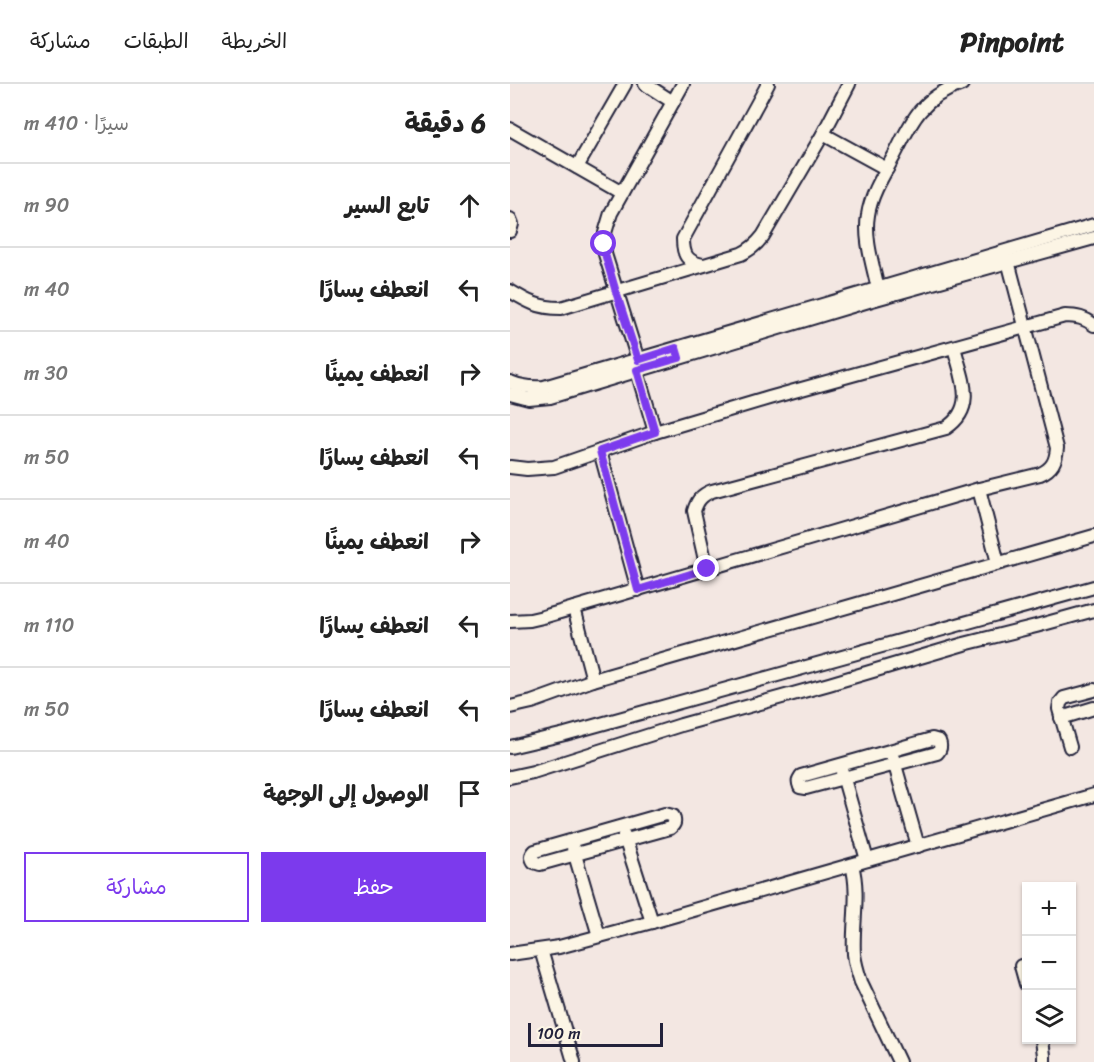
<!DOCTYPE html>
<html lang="ar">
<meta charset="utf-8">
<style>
:root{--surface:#fff;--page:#f2f2f2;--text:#222;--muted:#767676;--line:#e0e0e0;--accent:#7c3aed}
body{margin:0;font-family:Sriracha,"Playpen Sans Arabic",sans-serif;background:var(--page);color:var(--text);direction:rtl}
.controls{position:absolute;right:18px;bottom:18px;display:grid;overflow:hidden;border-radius:0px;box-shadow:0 2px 4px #0004}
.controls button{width:54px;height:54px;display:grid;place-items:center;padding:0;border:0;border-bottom:2px solid var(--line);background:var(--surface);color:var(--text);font:30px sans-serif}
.scale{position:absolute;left:18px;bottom:15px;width:135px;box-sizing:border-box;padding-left:6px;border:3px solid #22223b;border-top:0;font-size:16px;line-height:21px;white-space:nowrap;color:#22223b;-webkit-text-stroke:4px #fcf5e5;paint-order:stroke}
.stop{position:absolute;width:18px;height:18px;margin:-14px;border:4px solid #7c3aed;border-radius:50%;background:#fff}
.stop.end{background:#7c3aed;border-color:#fff;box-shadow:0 2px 6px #0008}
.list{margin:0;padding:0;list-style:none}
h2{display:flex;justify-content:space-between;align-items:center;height:78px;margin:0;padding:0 24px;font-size:26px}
h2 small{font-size:20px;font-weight:400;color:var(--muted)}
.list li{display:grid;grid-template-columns:39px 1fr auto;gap:18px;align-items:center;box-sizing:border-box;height:84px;padding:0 24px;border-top:2px solid var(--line)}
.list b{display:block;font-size:22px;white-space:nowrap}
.list em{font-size:20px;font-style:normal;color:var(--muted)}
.actions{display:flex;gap:12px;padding:18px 24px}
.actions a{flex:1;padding:14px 0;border:2px solid var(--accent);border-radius:0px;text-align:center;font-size:21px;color:var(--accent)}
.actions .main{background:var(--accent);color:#fff}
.icon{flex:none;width:33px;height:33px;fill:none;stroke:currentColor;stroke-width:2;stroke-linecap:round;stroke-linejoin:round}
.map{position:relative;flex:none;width:584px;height:978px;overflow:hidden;direction:ltr}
header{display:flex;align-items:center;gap:36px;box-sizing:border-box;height:84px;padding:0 30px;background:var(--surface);border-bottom:2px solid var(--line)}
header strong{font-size:28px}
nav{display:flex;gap:33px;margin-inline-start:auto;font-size:21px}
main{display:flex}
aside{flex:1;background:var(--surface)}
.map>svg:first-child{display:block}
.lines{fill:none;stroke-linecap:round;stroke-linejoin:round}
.minor-casing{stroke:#22223b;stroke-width:16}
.minor{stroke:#fcf5e5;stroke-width:12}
.route{stroke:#7c3aed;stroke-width:8}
</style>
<header>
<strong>Pinpoint</strong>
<nav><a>الخريطة</a><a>الطبقات</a><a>مشاركة</a></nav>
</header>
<main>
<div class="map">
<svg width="584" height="978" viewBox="0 0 584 978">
<rect width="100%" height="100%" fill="#f3e7e2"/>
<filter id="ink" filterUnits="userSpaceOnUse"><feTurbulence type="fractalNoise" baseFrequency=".0167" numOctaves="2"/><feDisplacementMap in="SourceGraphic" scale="12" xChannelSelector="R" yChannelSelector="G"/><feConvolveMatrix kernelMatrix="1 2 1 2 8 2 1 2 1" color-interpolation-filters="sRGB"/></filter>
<g filter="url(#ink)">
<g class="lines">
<g class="minor-casing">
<g id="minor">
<path d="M135,0L163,18"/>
<path d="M0,45L112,109"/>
<path d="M313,50L377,85"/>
<path d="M67,83L115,0"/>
<path d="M0,135L2,140L0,147"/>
<path d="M193,181C177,178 173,171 173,155L258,0"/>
<path d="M368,205C363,181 354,155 358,131C361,110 374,90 384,72C392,57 399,40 410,27C421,14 436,5 452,0"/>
<path d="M0,207C18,218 29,224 51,224L231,170C240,166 246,161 253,152L313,50L339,0"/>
<path d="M128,276L95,170V149L101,129L173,0"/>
<path d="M127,287L145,348"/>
<path d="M0,298C12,303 22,304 34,303L584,141"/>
<path d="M0,310L19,315L40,313L362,216L584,154"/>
<path d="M90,367L128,506"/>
<path d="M0,383L17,385L44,383L145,348L259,314L555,232C567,232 575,234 584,241"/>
<path d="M469,405L488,479"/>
<path d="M197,485L184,427C187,417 191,411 202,407L436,344C468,323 451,292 444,263"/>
<path d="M64,524L83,596"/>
<path d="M0,537L20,536L33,533L469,405L530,390C542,385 546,377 547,364L498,177"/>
<path d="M0,623L22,618L83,596L584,452"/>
<path d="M551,634L584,624"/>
<path d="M422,655L429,657C431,662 431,665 427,669L296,704L290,703C288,698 288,696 291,692Z"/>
<path d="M0,663L55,650L584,503"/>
<path d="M560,663L549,625L550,619L554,614L584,606"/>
<path d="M383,674L408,762"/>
<path d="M332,688L357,776"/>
<path d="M0,693L23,688L171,641L319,600L454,560L526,542L584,526"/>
<path d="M155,730L163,732C165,738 165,740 160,744L30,780L24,778C21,773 21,771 25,767Z"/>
<path d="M114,751L142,838"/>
<path d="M63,764L89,852"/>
<path d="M342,781C350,810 342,840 344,870C345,879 348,889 351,898L389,978"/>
<path d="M31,866L64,978"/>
<path d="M0,870L49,863L142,838L584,711"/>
<path d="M511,882L516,900"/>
<path d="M532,956L534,971V978"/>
</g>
</g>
<use href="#minor" class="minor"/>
</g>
</g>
<g class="lines" filter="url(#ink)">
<path class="route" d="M94,160L95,170L106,208L128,276L166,264L169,274L127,286L145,348L90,367L128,506L197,485"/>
</g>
</svg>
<div class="controls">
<button>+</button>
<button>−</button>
<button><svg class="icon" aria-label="layers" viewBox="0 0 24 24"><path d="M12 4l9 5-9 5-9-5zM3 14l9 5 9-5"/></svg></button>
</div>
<div class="scale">100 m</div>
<div class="stop" style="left:94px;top:160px"></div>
<div class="stop end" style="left:197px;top:485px"></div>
</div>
<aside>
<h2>6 دقيقة<small>سيرًا · 410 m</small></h2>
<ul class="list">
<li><svg class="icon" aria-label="ahead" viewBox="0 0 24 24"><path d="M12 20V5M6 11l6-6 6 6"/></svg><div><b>تابع السير</b></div><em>90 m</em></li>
<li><svg class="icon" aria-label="left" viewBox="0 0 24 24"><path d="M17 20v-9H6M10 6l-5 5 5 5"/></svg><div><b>انعطف يسارًا</b></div><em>40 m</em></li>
<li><svg class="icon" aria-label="right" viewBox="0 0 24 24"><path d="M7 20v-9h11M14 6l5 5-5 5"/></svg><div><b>انعطف يمينًا</b></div><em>30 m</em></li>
<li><svg class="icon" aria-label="left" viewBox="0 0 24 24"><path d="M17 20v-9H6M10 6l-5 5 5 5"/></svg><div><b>انعطف يسارًا</b></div><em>50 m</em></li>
<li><svg class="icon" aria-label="right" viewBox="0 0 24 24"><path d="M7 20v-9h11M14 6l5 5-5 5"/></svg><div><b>انعطف يمينًا</b></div><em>40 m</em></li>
<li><svg class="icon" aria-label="left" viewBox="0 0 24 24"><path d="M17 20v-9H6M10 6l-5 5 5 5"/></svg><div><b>انعطف يسارًا</b></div><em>110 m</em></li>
<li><svg class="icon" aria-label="left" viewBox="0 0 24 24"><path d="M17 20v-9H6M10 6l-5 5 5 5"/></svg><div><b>انعطف يسارًا</b></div><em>50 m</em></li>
<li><svg class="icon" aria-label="arrive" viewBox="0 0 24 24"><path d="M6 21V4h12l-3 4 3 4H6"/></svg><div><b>الوصول إلى الوجهة</b></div></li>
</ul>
<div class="actions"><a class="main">حفظ</a><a>مشاركة</a></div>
</aside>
</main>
